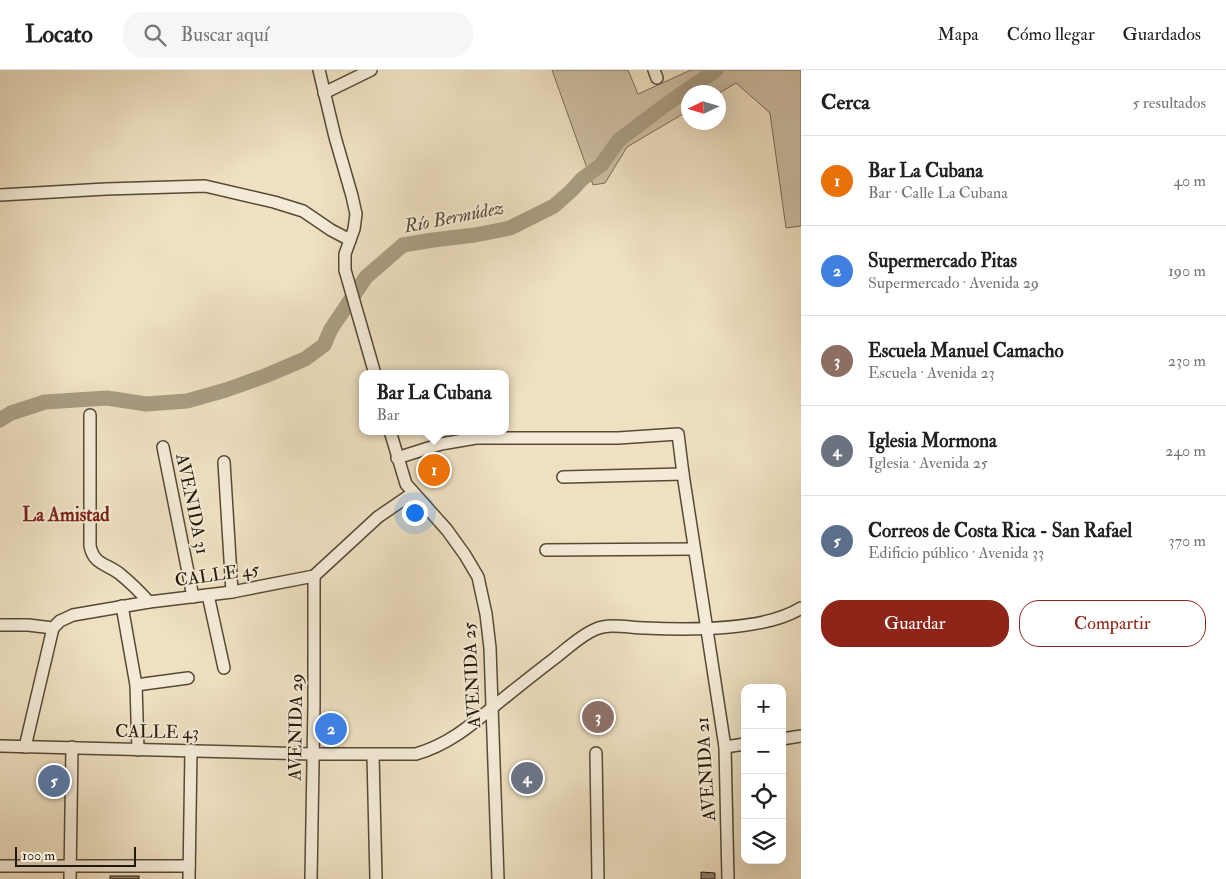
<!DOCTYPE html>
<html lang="es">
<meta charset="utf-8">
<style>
:root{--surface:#fff;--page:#f6f6f6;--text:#202124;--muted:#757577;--line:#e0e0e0;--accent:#8f2418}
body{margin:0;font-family:"IM FELL Double Pica",serif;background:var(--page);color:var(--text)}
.controls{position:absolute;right:15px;bottom:15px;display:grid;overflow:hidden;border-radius:10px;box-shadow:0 5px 20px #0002}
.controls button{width:45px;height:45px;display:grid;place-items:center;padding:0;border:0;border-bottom:1px solid var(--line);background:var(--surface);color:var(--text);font:25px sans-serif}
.compass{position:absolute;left:681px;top:15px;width:45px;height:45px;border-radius:50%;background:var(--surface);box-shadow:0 5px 20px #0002;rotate:266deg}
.scale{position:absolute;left:15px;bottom:12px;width:121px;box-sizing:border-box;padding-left:5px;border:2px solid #241808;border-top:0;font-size:14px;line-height:18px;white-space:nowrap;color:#241808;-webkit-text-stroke:4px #f4ebd7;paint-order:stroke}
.you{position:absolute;left:414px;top:442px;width:18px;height:18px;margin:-12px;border:4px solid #fff;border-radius:50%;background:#1a73e8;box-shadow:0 0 0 8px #1a73e833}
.badge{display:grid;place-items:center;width:32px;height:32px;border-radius:50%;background:var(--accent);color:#fff;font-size:16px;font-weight:700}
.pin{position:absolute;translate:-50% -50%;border:2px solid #fff;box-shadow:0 1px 5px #0006}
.popup{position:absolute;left:359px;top:300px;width:150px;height:65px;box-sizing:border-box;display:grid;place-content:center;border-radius:10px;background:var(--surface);filter:drop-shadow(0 1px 4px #0005);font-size:16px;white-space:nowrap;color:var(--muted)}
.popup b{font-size:19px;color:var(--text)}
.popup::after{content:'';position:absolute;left:50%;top:100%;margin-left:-10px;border:10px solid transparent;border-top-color:var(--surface)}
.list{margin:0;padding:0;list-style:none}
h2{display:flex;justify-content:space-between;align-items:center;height:65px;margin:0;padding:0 20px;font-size:21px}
h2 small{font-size:16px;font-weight:400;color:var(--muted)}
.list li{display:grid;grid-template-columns:32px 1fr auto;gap:15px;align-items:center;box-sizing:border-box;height:90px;padding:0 20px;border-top:1px solid var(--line)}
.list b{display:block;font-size:19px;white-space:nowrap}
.list p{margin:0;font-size:16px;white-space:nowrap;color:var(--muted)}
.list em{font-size:16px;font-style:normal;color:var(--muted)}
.actions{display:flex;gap:10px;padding:15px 20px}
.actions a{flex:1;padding:11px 0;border:1px solid var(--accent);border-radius:20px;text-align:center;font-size:18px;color:var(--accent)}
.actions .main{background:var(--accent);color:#fff}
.icon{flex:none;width:28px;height:28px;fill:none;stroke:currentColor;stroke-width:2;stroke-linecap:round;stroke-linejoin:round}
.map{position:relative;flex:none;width:801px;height:809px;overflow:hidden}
header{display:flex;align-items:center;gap:30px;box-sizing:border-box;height:70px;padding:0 25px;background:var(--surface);border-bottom:1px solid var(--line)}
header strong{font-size:24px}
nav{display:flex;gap:28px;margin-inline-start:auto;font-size:18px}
.search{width:350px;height:45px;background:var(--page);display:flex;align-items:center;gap:12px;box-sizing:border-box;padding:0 18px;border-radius:20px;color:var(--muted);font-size:19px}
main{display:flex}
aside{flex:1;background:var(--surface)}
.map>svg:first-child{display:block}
.green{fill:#ccbea2;stroke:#786b55}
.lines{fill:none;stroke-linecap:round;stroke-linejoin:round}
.river{stroke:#a99c82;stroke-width:15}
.building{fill:#8d8068;stroke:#241808}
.minor-casing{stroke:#564a36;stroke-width:14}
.minor{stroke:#f4ebd7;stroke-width:11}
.labels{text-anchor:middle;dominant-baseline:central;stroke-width:4;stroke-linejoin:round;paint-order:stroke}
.street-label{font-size:18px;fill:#241808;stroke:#f4ebd7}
.water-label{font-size:19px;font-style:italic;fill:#594d39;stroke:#f4ebd7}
.neighbourhood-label{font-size:19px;font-weight:bold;fill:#7a1f14;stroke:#f4ebd7}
</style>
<header>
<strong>Locato</strong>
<div class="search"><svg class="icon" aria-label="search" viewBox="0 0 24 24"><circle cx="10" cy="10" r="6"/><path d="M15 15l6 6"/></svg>Buscar aquí</div>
<nav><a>Mapa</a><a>Cómo llegar</a><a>Guardados</a></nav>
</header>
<main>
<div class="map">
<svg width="801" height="809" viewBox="0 0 801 809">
<rect width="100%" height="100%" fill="#eee0c1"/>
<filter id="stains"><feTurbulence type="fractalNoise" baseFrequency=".004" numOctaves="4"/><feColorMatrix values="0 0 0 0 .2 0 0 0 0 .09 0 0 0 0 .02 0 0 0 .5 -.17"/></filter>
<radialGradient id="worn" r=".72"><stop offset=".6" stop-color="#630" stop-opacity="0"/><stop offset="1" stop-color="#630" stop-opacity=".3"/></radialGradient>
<path class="green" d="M552,0H628L638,24L691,0H801V156L786,158L770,43L736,13L719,23L688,22V41L627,77L605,113L593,115Z"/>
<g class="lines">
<path class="river" d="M0,350L11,343L45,332L107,328L146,334L187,331L226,320L265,306L305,289L324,275L331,259L366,207L403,175L433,170L475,165L510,158L554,136L571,121L582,109L601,95L619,70L664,36L716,0"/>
</g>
<g class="building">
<path d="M701,802L715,803V809H701Z"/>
<rect x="110" y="806" width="29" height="3"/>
</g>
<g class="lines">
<g class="minor-casing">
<g id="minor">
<path d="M319,0L335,67L352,126L356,144L354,159L345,184V200L375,304"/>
<path d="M654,0L657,8"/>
<path d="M324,23L371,0"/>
<path d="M0,125L106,119L205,116L274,132L303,141L331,160L350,170"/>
<path d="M90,345V476C94,495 106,493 120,504C131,513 140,522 149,532"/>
<path d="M390,361L406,414L447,460L465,485L478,507L486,544L490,578L498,809"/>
<path d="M163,377L193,527"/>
<path d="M397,388L441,374L476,368H618L678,364L683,404L725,677L728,809"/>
<path d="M224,392L232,522"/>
<path d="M563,407L683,404"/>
<path d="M546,480L694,479"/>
<path d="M208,525L224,598"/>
<path d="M122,536L136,615L138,680"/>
<path d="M0,555H28L53,558L60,551L73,545L149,532L232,522L314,506L378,447L413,423"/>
<path d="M136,615L188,608"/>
<path d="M782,669L801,666"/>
<path d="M0,676L313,684H416C447,675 469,657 493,637C514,620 534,604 555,588C568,578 581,565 596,559C610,553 630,558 645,558C688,560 765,561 801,538"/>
<path d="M25,677L53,558"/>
<path d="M725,677L745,674"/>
<path d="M596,683L598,809"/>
<path d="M373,685L376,809"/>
<path d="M0,796H189"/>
<path d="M70,809L72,677"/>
<path d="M189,809L191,680"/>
<path d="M311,809L314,634V506"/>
</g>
</g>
<use href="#minor" class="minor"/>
</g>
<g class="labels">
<g class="street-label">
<text transform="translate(192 434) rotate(78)">AVENIDA 31</text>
<text transform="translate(217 505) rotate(-8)">CALLE 45</text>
<text transform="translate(472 605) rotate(-93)">AVENIDA 25</text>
<text transform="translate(296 657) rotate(-89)">AVENIDA 29</text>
<text transform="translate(157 662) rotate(1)">CALLE 43</text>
<text transform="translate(706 699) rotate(-94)">AVENIDA 21</text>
</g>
<g class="water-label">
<text transform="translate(454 147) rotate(-11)">Río Bermúdez</text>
</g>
<g class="neighbourhood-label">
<text x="66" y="445">La Amistad</text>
</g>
</g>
<rect width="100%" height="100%" filter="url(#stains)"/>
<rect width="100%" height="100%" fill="url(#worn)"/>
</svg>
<div class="controls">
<button>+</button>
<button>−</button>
<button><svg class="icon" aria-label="locate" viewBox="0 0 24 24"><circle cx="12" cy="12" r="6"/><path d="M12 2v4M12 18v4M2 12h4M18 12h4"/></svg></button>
<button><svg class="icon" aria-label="layers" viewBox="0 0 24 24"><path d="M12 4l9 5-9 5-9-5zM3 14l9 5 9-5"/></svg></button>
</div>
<svg class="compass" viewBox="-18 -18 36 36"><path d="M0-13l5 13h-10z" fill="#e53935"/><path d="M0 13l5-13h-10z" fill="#757577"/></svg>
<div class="scale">100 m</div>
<div class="you"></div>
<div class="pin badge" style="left:434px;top:400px;background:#e8710a">1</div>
<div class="popup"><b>Bar La Cubana</b>Bar</div>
<div class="pin badge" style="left:331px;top:659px;background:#3f7fe0">2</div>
<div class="pin badge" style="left:598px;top:647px;background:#8d6e63">3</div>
<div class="pin badge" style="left:527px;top:708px;background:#6b7280">4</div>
<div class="pin badge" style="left:54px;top:711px;background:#5c6f8a">5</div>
</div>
<aside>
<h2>Cerca<small>5 resultados</small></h2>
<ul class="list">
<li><span class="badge" style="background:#e8710a">1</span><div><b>Bar La Cubana</b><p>Bar · Calle La Cubana</p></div><em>40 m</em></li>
<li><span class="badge" style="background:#3f7fe0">2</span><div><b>Supermercado Pitas</b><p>Supermercado · Avenida 29</p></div><em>190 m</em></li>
<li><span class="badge" style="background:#8d6e63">3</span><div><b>Escuela Manuel Camacho</b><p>Escuela · Avenida 23</p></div><em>230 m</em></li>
<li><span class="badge" style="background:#6b7280">4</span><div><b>Iglesia Mormona</b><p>Iglesia · Avenida 25</p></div><em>240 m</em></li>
<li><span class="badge" style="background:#5c6f8a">5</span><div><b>Correos de Costa Rica - San Rafael</b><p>Edificio público · Avenida 33</p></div><em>370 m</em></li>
</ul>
<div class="actions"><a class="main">Guardar</a><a>Compartir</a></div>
</aside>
</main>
